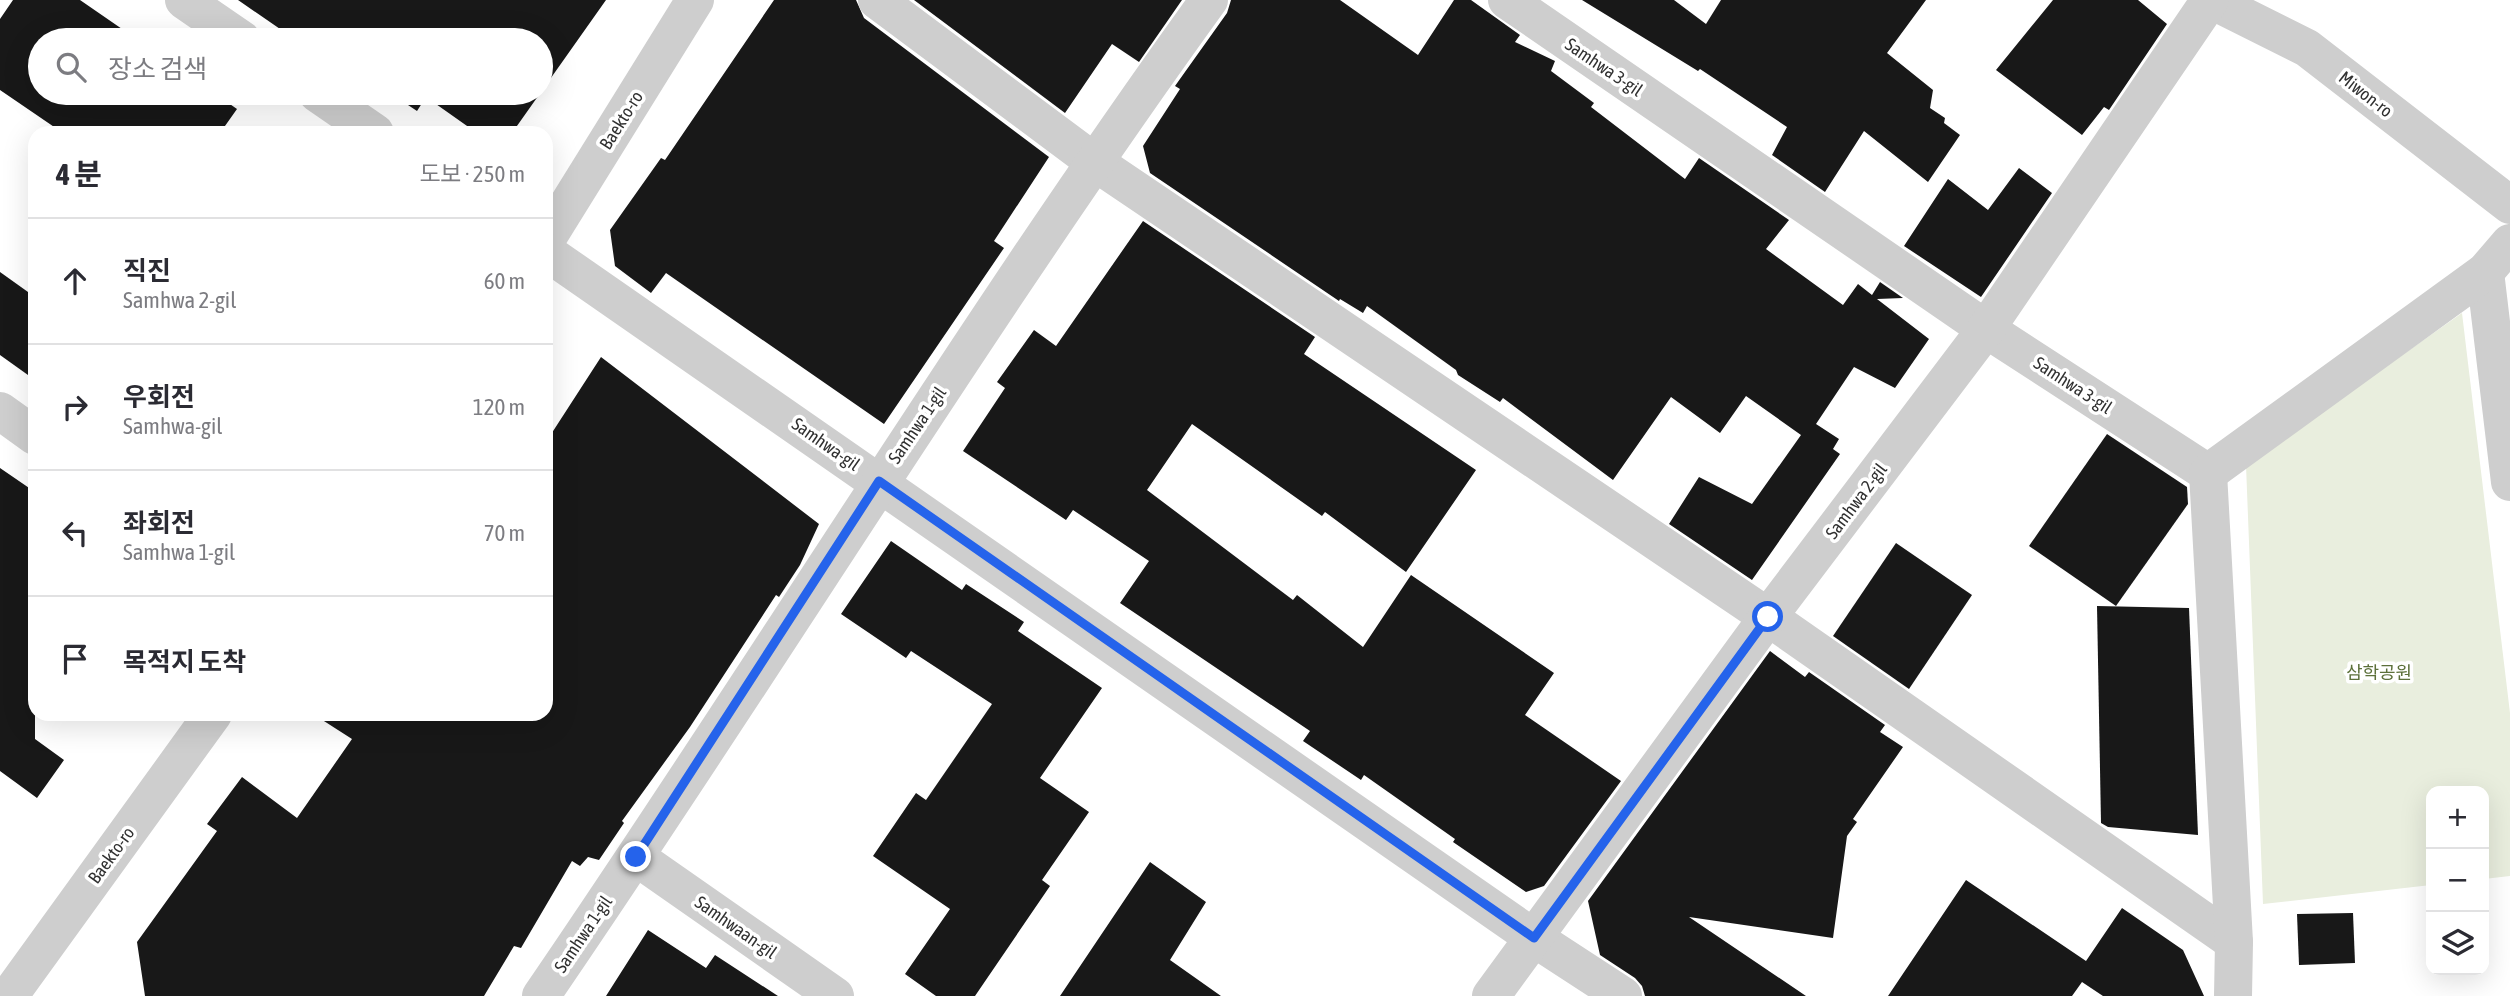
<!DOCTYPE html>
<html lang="ko">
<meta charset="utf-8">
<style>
:root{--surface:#fff;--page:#f7f7f7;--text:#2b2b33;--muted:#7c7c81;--line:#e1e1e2}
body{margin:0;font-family:"Asap Condensed","Noto Sans KR",sans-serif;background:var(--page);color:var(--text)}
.controls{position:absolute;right:21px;bottom:21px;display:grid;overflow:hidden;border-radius:14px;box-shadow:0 7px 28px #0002}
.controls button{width:63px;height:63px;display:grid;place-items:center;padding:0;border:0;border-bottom:2px solid var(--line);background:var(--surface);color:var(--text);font:35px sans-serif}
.stop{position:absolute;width:21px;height:21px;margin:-16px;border:5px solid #2563eb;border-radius:50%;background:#fff}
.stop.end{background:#2563eb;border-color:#fff;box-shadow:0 2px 7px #0008}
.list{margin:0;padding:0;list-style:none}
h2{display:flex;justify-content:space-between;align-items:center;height:91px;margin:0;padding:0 28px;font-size:30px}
h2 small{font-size:23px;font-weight:400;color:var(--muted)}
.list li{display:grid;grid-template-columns:46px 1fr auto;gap:21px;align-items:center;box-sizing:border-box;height:126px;padding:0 28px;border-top:2px solid var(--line)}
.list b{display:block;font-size:26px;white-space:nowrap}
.list p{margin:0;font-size:23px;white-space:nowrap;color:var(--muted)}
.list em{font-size:23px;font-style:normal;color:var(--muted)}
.icon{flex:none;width:38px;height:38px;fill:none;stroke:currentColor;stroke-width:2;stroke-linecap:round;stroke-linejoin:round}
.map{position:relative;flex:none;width:2510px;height:996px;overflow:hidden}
.search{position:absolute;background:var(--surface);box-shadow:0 7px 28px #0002;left:28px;top:28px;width:525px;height:77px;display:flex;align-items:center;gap:18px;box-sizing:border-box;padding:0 24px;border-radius:38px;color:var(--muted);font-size:26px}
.panel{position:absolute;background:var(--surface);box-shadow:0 7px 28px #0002;left:28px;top:126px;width:525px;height:595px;border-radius:21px}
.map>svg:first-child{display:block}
.green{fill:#e9eede}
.building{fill:#181818}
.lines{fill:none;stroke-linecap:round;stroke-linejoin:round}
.minor{stroke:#cecece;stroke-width:38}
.route{stroke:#2563eb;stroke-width:9}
.labels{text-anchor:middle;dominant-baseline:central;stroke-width:7;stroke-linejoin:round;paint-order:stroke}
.street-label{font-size:18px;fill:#313131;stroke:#fff}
.park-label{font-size:18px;fill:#5c703a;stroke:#fff}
</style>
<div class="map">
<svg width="2510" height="996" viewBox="0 0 2510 996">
<rect width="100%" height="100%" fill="#fff"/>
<path class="green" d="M2462,313L2510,713V876L2484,879V791H2431V885L2263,904L2246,465Z"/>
<g class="building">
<path d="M13,0H80L138,40H40V93H214L237,109L220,133H63L0,90V19Z"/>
<path d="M238,0H606L512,133H477L426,97L417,111L390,93H541V40H296Z"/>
<path d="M774,0H856L864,18L1049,157L994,241L1004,248L884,424L666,273L651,293L615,266L610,230L661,158L665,160Z"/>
<path d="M914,0H1182L1139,62L1112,44L1065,113Z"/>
<path d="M1231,0H1340L1418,55L1454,0H1471L1520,35L1515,42L1555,61L1551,71L1594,103L1591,107L1685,179L1699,158L1789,220L1766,249L1843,305L1858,284L1872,295L1880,282L1903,298L1877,299L1929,339L1895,388L1854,367L1816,424L1839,439L1833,449L1840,454L1752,580L1669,524L1699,477L1752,504L1801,435L1746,396L1720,433L1671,397L1613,480L1503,398L1500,402L1458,375L1456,370L1367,306L1363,313L1340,299L1339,301L1150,173L1143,146L1180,89L1175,86L1227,13Z"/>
<path d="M1582,0H1674L1706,24L1721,0H1926L1887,53L1933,90L1930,108L1945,118L1944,123L1960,135L1928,182L1864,131L1825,192L1772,155L1787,127L1700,69L1698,71Z"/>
<path d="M2053,0H2138L2167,24L2109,110L2104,107L2082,135L1996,70Z"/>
<path d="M2019,168L2052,193L1981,297L1904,246L1948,179L1988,210Z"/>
<path d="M1143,221L1315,337L1304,354L1476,470L1406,572L1325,512L1322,516L1192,424L1147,490L1293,600L1297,595L1363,647L1411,575L1554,673L1525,715L1621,781L1544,886L1526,892L1453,842L1455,839L1364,775L1361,780L1303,741L1310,731L1120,603L1149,561L1073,510L1066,520L963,451L1005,388L997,382L1034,330L1056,346Z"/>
<path d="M0,272L35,297V380L0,355Z"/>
<path d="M601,357L819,524L800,565L779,597L776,595L690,727L622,821L624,823L599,860L588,857L580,866L572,861L521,948L514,946L484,996H145L137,942L217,831L207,824L242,777L297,818L352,739L313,714H546V442Z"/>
<path d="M2107,434L2187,487L2188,504L2116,606L2029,546Z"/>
<path d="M0,468L35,492V739L64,760L37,798L0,771Z"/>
<path d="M891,541L962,590L966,584L1024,622L1018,631L1102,688L1040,778L1089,812L1042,880L1050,886L975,996H936L905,974L950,909L873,856L916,793L926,800L992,704L911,651L906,658L841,614Z"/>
<path d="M1896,543L1972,595L1909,689L1833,636Z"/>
<path d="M2097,606L2189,608L2198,835L2108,827L2101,823Z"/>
<path d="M1770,651L1805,677L1809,672L1885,725L1880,732L1903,747L1853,819L1857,822L1847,836L1833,938L1689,917L1806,996H1645L1642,986L1635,978L1600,955L1588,901Z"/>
<path d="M1150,862L1206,902L1170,960L1221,996H1060Z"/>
<path d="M1966,880L2086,961L2122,908L2183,950L2204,996H2103L2082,982L2072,996H1888Z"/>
<path d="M2353,913L2355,963L2299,965L2297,914Z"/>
<path d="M648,930L706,968L715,955L778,996H606Z"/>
</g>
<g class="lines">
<g class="minor">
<path d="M184,0L242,40"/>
<path d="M877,0L1093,161L1768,617L2234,942"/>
<path d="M1507,0L1986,329L2208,473L2234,942L2233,996"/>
<path d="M2211,0L2307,48L2510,205"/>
<path d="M317,93L375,133"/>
<path d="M546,240L695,0"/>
<path d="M546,252L1534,938L1623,996"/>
<path d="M2485,272L2510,482"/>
<path d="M0,411L35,436"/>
<path d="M2208,473L2485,272L2510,243"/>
<path d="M636,857L835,996"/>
<path d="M9,996L213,714"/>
<path d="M541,996C767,666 975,324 1209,0"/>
<path d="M1491,996L1768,617L1986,329L2210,0"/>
</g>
</g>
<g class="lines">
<path class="route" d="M636,857L879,481L1534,938L1768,617"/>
</g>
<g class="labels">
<g class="street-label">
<text transform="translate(1604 67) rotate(34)">Samhwa 3-gil</text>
<text transform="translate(2366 94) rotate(38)">Miwon-ro</text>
<text transform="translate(621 120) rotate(-58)">Baekto-ro</text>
<text transform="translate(2073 385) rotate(33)">Samhwa 3-gil</text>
<text transform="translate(917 425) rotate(-56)">Samhwa 1-gil</text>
<text transform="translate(826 444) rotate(35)">Samhwa-gil</text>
<text transform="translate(1856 501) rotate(-53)">Samhwa 2-gil</text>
<text transform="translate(111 855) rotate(-54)">Baekto-ro</text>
<text transform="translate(736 927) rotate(35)">Samhwaan-gil</text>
<text transform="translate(583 934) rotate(-56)">Samhwa 1-gil</text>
</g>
<g class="park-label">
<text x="2379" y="672">삼학공원</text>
</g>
</g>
</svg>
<div class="controls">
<button>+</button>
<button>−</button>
<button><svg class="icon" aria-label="layers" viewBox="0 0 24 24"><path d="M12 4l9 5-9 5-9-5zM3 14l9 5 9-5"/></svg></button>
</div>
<div class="stop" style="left:1768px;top:617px"></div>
<div class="stop end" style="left:636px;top:857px"></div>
<div class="search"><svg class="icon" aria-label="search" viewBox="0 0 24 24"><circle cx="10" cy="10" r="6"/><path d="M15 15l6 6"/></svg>장소 검색</div>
<section class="panel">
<h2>4 분<small>도보 · 250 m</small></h2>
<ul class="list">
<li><svg class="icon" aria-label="ahead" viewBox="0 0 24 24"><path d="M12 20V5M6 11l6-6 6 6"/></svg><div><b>직진</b><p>Samhwa 2-gil</p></div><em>60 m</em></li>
<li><svg class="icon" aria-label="right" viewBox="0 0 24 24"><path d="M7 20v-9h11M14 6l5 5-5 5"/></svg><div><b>우회전</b><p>Samhwa-gil</p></div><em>120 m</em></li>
<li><svg class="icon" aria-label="left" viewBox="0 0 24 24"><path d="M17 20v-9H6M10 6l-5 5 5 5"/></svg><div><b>좌회전</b><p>Samhwa 1-gil</p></div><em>70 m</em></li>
<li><svg class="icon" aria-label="arrive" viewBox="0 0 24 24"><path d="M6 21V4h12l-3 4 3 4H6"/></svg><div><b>목적지 도착</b></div></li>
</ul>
</section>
</div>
